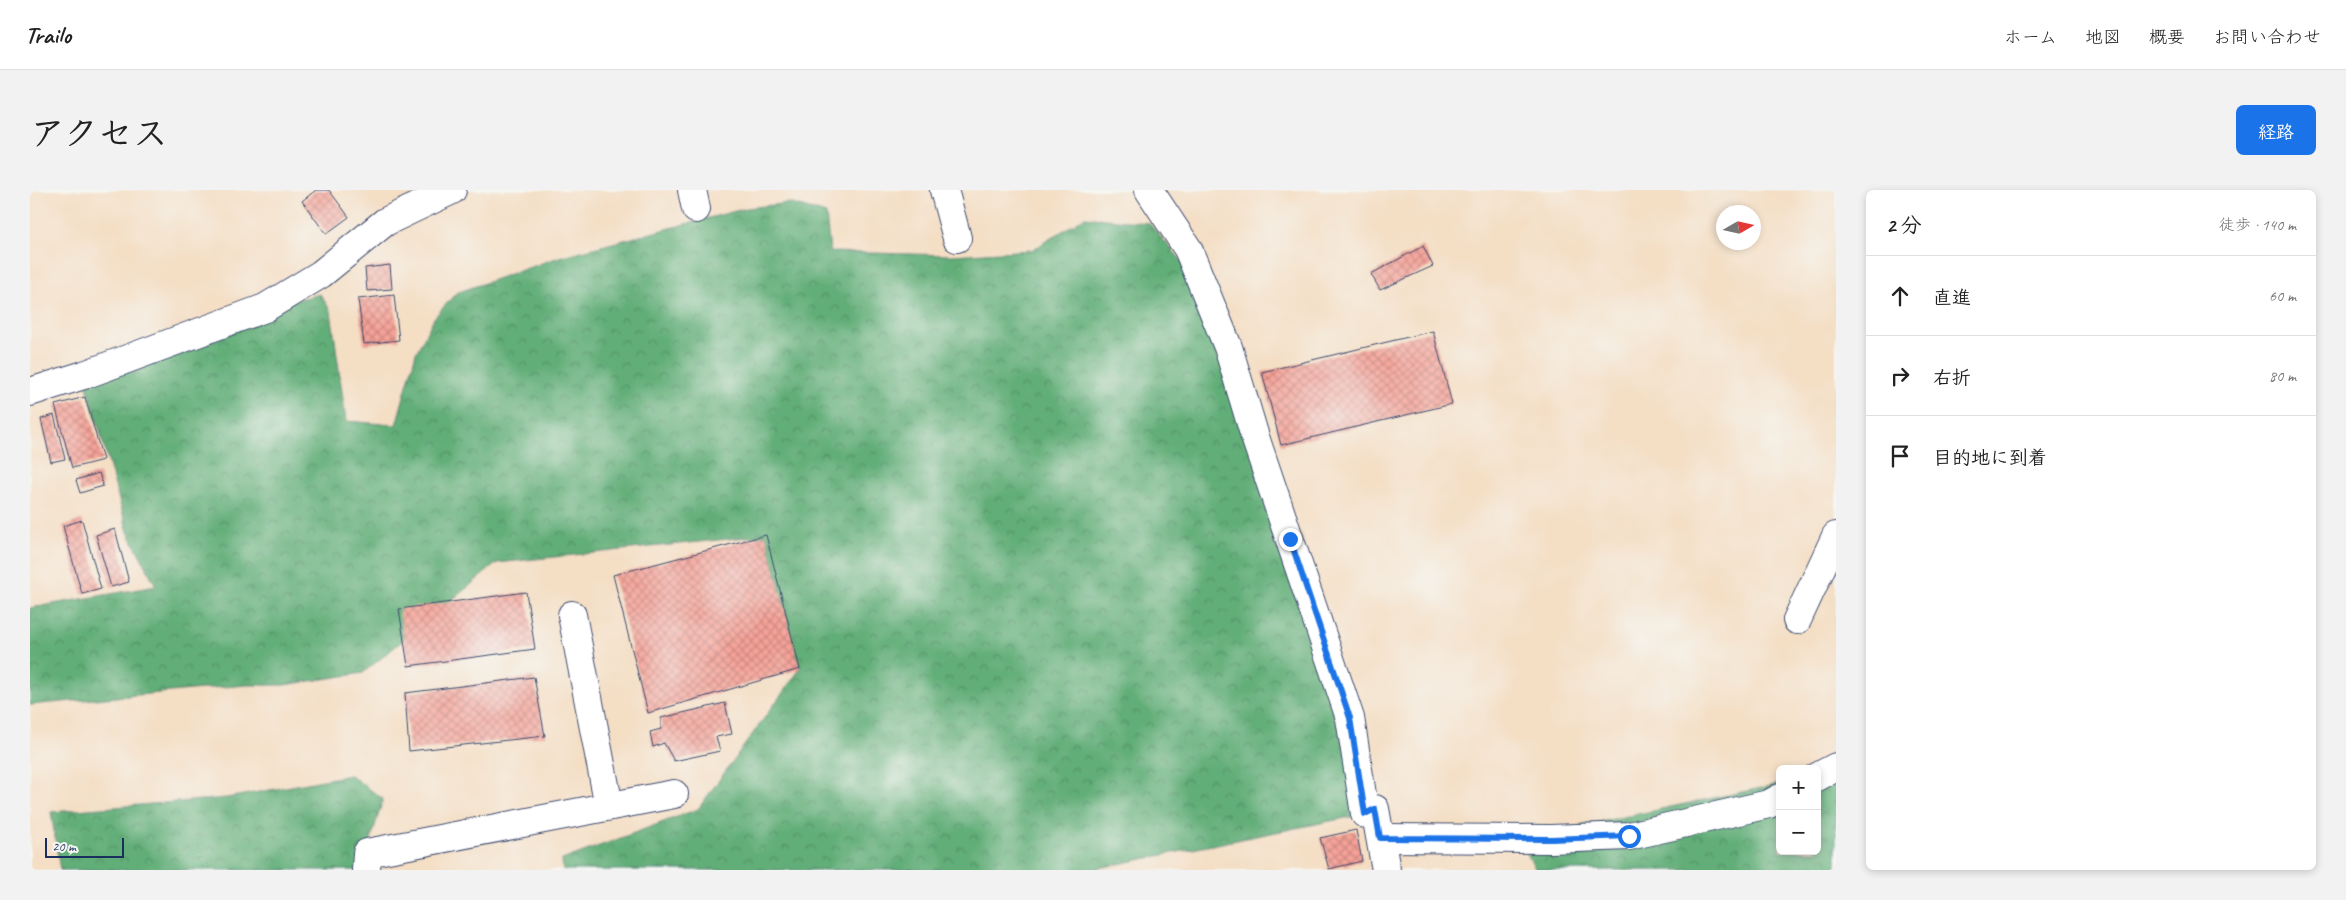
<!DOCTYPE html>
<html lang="ja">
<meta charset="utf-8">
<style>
:root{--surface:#fff;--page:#f2f2f2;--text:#222;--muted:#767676;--line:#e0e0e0;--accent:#1a73e8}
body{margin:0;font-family:Caveat,"Klee One",sans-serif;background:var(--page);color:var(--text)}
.controls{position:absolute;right:15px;bottom:15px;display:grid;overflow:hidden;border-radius:8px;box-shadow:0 2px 8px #0003}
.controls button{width:45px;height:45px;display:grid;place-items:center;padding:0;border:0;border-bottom:1px solid var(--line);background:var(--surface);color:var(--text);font:25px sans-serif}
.compass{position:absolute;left:1686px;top:15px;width:45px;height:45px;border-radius:50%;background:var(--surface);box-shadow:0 2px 8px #0003;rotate:81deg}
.scale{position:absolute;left:15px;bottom:12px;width:79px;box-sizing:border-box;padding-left:5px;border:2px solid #1b2f5e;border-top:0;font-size:14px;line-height:18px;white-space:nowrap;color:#1b2f5e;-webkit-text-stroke:4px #f6f6f2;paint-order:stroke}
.stop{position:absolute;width:15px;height:15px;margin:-11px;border:4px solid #1a73e8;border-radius:50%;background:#fff}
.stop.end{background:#1a73e8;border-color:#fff;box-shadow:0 1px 5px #0008}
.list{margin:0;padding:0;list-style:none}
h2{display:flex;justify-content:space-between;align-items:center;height:65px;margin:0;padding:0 20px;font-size:21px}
h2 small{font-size:16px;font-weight:400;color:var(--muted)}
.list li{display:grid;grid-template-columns:32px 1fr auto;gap:15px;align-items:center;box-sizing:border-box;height:80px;padding:0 20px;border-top:1px solid var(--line)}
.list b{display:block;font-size:19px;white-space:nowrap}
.list em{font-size:16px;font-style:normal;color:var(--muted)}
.icon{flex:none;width:28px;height:28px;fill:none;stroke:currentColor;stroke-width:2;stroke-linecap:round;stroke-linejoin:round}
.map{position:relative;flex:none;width:1806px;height:680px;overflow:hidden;border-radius:8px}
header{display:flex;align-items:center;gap:30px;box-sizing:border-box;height:70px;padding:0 25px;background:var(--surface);border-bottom:1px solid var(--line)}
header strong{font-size:24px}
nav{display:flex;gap:28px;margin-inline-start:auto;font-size:18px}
.intro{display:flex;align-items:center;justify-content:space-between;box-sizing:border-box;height:120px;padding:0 30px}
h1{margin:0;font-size:35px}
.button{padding:12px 22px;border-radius:8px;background:var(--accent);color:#fff;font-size:18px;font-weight:700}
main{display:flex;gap:30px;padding:0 30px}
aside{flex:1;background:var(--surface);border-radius:8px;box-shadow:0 2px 8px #0003}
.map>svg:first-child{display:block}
.forest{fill:url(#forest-crowns);stroke:#3e6e6b}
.building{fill:url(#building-cross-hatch)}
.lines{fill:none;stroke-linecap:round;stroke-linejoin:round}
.minor-casing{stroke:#3c496d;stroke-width:30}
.minor{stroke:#fff;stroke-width:28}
.route{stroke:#1a73e8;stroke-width:6}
</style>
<header>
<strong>Trailo</strong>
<nav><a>ホーム</a><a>地図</a><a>概要</a><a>お問い合わせ</a></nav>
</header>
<div class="intro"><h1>アクセス</h1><a class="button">経路</a></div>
<main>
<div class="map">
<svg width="1806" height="680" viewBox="0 0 1806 680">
<defs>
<pattern id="forest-crowns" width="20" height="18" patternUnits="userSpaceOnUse" patternTransform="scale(1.25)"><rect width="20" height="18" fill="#62ae78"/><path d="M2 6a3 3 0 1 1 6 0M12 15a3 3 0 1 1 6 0" fill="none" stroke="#508e66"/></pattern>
<pattern id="building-cross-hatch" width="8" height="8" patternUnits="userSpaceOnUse" patternTransform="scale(1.25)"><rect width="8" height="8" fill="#f6a297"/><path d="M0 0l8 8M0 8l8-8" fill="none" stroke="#c6847e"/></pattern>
</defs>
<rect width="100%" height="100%" fill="#f6f6f2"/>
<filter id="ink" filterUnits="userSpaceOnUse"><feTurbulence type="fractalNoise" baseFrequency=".02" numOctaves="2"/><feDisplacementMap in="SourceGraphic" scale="10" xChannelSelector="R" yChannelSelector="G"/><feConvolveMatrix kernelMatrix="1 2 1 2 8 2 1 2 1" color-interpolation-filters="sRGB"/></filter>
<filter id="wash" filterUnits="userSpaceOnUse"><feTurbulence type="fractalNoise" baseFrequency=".0096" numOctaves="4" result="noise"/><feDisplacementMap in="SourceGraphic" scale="20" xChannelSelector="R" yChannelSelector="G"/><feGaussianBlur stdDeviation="1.12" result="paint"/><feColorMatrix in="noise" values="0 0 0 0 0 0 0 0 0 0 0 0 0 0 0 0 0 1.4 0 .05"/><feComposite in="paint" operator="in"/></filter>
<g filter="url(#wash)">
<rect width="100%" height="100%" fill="#f4dec4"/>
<g class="forest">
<path d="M759,13L796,24L800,62L922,65L1002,60L1055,27L1119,33L1172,94L1335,624L1059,680H533L532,670L668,619L770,479L736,345L467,373L333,483L254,495H216L0,515V418L126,396L98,342L54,185L235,118L290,104L301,121L316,231L366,235L386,163L404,128L426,103L529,67L717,18Z"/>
<path d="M1806,582V680H1506L1489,649L1750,594V661H1787V586Z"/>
<path d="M320,585L353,609L337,663L339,680H30L21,622L197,608Z"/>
</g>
<g id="blocks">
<g class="building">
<path d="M286,0H299L319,27L296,44L272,11Z"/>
<path d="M1393,56L1403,76L1350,100L1341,84Z"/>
<path d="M360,75L362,99L337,101L335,78Z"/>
<path d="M364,105L369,150L334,154L328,109Z"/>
<path d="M1403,141L1422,214L1251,255L1232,182Z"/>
<path d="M55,207L73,270L42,278L25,215Z"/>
<path d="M24,225L35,269L21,272L11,229Z"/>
<path d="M69,283L73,296L50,303L46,290Z"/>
<path d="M52,330L71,399L52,404L33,336Z"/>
<path d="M85,339L99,392L81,397L66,345Z"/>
<path d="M736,345L770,479L618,523L583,385Z"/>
<path d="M496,402L505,459L378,476L369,419Z"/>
<path d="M504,487L515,546L379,561L375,503Z"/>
<path d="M695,513L702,544L686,547L690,561L644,571L634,553L623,557L620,542L631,539V528Z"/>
<path d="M1326,640L1332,671L1299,679L1290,648Z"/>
</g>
</g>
</g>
<g filter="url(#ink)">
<use href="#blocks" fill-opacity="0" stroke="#3c496d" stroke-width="1"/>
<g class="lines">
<g class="minor-casing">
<g id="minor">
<path d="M662,0L666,19"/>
<path d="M914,0L927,48"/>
<path d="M1119,0L1158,59L1198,157L1225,247L1320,528L1335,624L1345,619L1356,680"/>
<path d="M0,202L54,185L235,118L291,84L355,32L422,0"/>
<path d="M542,425L579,616"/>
<path d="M1767,430L1806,346"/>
<path d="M1787,587L1806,577"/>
<path d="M1351,648L1521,649L1599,646L1739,614L1750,608"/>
<path d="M336,680L337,663L644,604"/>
</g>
</g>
<use href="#minor" class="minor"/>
</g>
</g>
<g class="lines" filter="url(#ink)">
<path class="route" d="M1260,349L1320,528L1335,624L1345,619L1350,648L1521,649L1599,646"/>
</g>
</svg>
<div class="controls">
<button>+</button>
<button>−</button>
</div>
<svg class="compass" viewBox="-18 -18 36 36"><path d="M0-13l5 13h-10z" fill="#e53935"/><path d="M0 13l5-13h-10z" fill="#767676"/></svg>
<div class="scale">20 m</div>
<div class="stop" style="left:1599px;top:646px"></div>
<div class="stop end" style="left:1260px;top:349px"></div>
</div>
<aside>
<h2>2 分<small>徒歩 · 140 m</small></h2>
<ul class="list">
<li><svg class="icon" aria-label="ahead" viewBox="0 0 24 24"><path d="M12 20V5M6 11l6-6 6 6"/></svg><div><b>直進</b></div><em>60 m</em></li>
<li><svg class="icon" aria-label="right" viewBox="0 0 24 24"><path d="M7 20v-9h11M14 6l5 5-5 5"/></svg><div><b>右折</b></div><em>80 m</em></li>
<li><svg class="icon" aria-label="arrive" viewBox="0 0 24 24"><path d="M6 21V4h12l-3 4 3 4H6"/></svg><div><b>目的地に到着</b></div></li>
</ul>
</aside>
</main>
